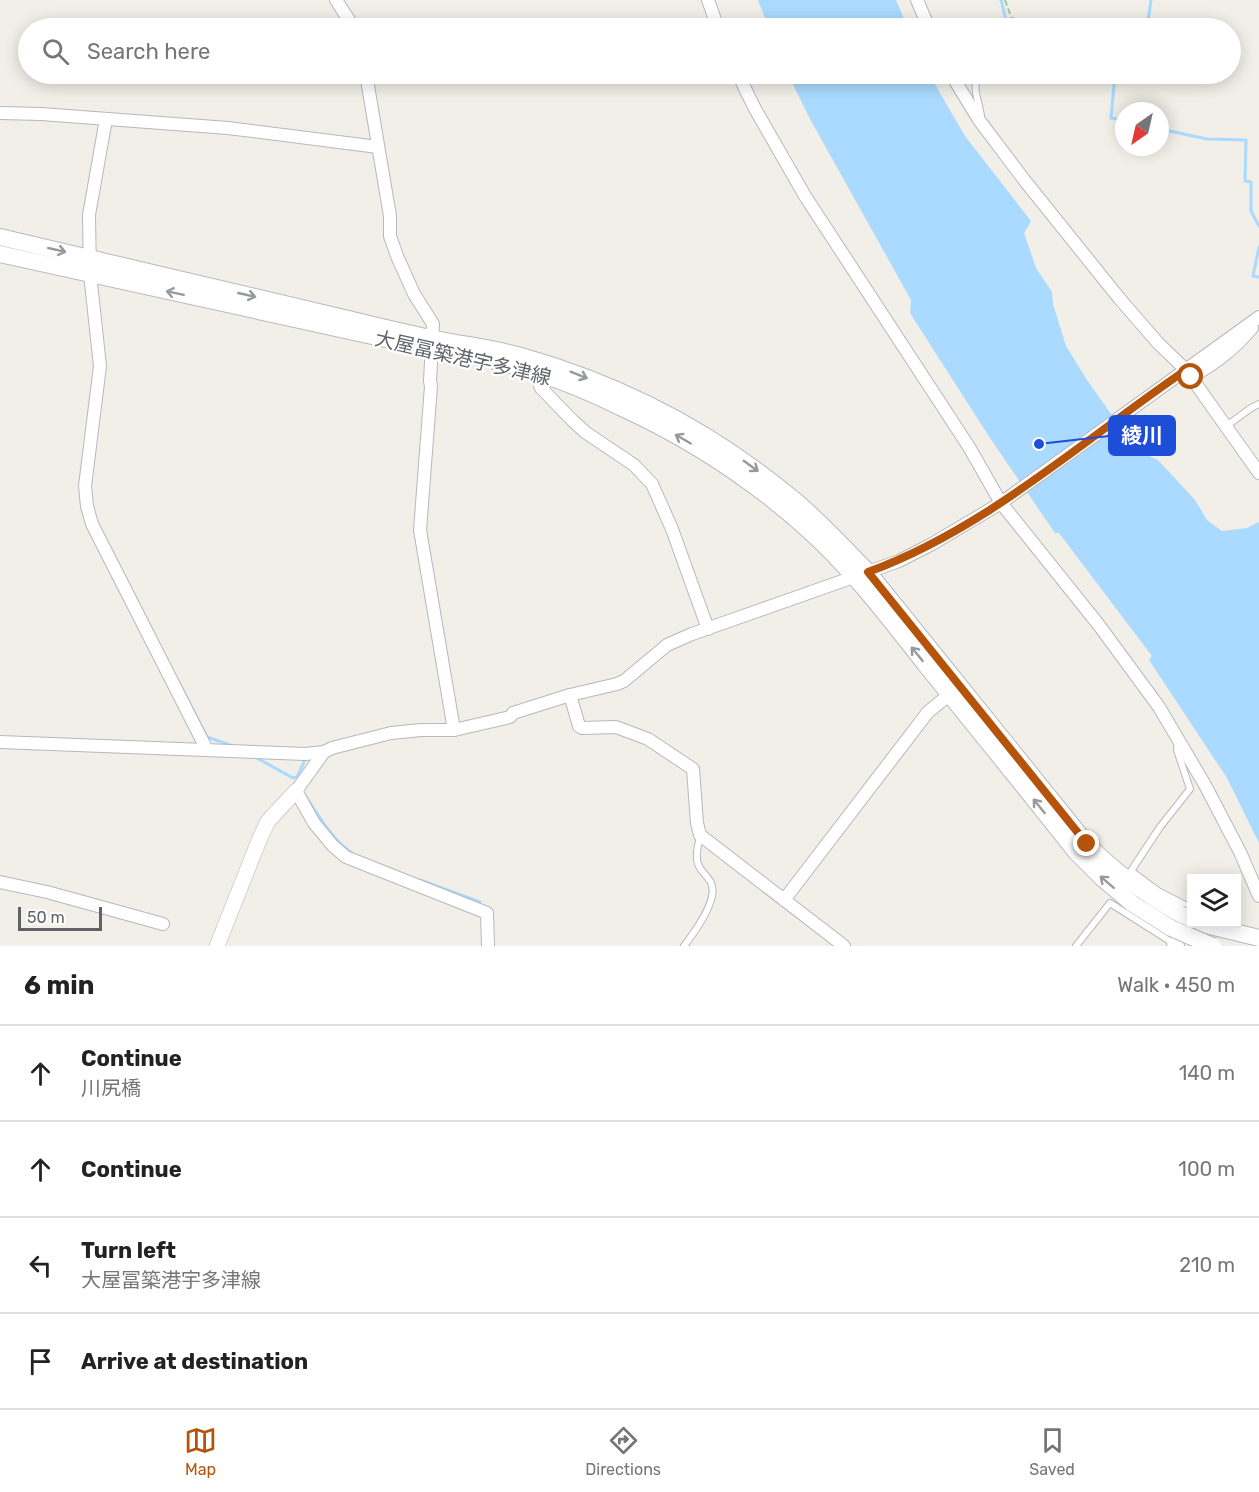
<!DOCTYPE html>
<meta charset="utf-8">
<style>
:root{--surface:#fff;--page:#f6f6f6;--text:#222;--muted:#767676;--line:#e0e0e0;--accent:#b45309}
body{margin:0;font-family:Rubik,"Noto Sans JP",sans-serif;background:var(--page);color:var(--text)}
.controls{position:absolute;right:18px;bottom:18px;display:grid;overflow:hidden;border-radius:0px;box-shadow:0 3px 15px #0003}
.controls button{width:54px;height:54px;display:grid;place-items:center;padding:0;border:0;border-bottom:2px solid var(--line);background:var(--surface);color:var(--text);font:30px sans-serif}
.compass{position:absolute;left:1115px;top:102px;width:54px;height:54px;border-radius:50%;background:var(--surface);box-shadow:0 3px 15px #0003;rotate:214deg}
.scale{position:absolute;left:18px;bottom:15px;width:84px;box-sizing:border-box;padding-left:6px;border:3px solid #5f6368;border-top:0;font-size:16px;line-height:21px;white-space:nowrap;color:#5f6368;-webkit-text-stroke:4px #fff;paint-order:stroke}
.stop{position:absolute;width:18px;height:18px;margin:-14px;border:4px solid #b45309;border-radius:50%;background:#fff}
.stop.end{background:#b45309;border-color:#fff;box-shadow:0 2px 6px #0008}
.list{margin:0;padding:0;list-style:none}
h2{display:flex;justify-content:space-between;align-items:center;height:78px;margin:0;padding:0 24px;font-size:26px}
h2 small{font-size:20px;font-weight:400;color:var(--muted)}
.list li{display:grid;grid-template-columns:39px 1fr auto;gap:18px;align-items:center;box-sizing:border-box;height:96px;padding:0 24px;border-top:2px solid var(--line)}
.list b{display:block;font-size:22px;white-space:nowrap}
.list p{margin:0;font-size:20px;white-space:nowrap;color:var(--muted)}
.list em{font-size:20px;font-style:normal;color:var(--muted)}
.icon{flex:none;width:33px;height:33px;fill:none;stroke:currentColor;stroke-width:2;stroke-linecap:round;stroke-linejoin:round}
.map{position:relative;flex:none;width:1259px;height:946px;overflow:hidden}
.search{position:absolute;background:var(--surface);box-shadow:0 3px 15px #0003;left:18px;right:18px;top:18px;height:66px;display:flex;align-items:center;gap:15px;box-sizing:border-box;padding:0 21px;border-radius:33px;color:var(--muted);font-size:22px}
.sheet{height:462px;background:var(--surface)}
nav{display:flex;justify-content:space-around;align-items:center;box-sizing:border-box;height:84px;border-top:2px solid var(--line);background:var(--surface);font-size:16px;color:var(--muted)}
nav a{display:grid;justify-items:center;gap:3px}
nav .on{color:var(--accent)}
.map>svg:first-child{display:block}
.water{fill:#aadaff}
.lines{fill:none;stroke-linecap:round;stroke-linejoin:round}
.stream{stroke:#aadaff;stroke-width:3}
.service-casing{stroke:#b5b8bc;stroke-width:8}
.minor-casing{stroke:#b5b8bc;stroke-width:14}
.tertiary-casing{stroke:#b5b8bc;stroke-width:16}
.secondary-casing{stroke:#b6babf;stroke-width:18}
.path{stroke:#9cc7a9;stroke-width:2;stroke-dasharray:6 3;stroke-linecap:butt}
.service{stroke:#fff;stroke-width:6}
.minor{stroke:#fff;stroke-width:12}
.tertiary{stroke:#fff;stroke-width:15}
.secondary{stroke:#fff;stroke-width:16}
.secondary-bridge-casing{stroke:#b6babf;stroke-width:18;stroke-linecap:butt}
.secondary-bridge{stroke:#fff;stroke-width:16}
.oneway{stroke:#979a9d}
.route{stroke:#b45309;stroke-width:8}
.labels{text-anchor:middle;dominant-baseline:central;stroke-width:4.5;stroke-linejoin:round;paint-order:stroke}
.street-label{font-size:20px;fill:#5f6368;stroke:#fff}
.leader{fill:none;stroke:#1d4ed8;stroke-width:2}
.callout-dot{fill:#1d4ed8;stroke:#fff;stroke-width:2}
.callout{fill:#1d4ed8;stroke:#1d4ed8;stroke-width:2}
.callout-label{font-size:21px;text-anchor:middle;font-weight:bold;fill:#fff}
</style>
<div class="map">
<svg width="1259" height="946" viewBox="0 0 1259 946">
<rect width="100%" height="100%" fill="#f1efe8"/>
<g class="water">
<path d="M758,0H896L908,28H769Z"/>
<path d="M788,74H929L965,136L1031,221L1024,233L1036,268L1052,292L1053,304L1066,346L1087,380L1123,431L1149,456L1158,460L1195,500L1207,520L1222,531L1247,528L1259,522V843L1227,778L1149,660L1152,656L1059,533H1055L990,438L910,313L911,300L810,119Z"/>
</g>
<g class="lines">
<g class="stream">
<path d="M1001,0L1006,20L1023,28"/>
<path d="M1147,28L1151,0"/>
<path d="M1115,74L1111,118L1124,120"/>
<path d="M1160,129L1207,139L1246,140L1245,181L1251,182V211L1259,226"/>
<path d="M1259,247L1253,276L1259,277"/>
<path d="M176,677L207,737L233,746"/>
<path d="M255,757L293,778L297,777L304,762"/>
<path d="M305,795C319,816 331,839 352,853"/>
<path d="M420,880L480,902"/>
</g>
<g class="service-casing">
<g id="service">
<path d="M1007,28L1012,21"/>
<path d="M979,74C971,87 979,101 981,116"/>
<path d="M1225,427L1251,408L1259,404"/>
<path d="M1178,742L1177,750L1190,789L1160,827L1131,871L1158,891L1191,908L1187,916"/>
<path d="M684,946C694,933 719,899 711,883C709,878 703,873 700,868C694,859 698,846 700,836"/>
<path d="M1076,946L1110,903L1173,943"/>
</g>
</g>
<g class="minor-casing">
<g id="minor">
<path d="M336,0L354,28"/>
<path d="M708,0L718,28"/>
<path d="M917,0L929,28"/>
<path d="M366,74L390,216V236L397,256L414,294L433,324L430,381L431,386L420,530L454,730"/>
<path d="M738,74L754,107L805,196L969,447L1001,503L1098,624L1159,707L1205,785L1240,852L1259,896"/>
<path d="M951,74L979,120L1025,181L1119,298L1158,343L1186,370L1259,473"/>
<path d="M0,113L41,114L228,128L378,147"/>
<path d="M106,119L89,215L90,274L100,366L85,486L87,506L92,524L206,748"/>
<path d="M536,373L541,388L572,420L585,432L634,465L652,484L672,529L708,629"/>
<path d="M1191,377C1216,363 1233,350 1252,328"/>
<path d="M570,695L579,726L582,728L616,727L648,739L693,769L697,823L700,835L844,946"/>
<path d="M0,742L305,754L324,752"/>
<path d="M0,882L47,892L163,924"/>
<path d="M784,900L928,712L950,694"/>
<path d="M1173,943L1178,946"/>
<path d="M488,946L487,913L346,857L333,846L314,823L296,791L324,752L332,748L391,733L421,730H454L510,717L513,713L570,695L617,684L624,681L667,645L692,634L899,561L932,544L1001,503L1259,317"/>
</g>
</g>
<g class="tertiary-casing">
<path id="tertiary" d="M217,946L260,838L268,821L296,791"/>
</g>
<g class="secondary-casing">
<g id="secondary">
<path d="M0,237C115,264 229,291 344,318C374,325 405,333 436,339C464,345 493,348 521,356C620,384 713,432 793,499C820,521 843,547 868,572L1087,844C1116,873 1144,893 1180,914"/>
<path d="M0,254L404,343"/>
<path d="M497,362C539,371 581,388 620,407C688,438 750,478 806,528C851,568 888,617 925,664C976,727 1026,789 1076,852L1102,878L1133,904L1171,928"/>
<path d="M1202,924L1259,938"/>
</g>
</g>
<path class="path" d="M1005,0L1010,14"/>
<use href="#service" class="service"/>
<use href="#minor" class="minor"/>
<use href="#tertiary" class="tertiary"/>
<use href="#secondary" class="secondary"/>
<g class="secondary-bridge-casing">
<g id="secondary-bridge">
<path d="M1180,914L1192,919"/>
<path d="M1171,928L1213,946"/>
</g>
</g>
<use href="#secondary-bridge" class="secondary-bridge"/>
</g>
<defs><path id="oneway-shaft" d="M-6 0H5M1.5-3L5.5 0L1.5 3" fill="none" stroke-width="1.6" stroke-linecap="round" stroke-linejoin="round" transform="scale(1.5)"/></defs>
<g class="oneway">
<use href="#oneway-shaft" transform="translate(57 250) rotate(13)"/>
<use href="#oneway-shaft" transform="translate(175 293) rotate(-168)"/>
<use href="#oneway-shaft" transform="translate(247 295) rotate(13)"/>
<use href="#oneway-shaft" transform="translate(579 375) rotate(22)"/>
<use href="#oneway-shaft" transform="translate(683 439) rotate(-150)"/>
<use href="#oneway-shaft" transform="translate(751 466) rotate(36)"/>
<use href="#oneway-shaft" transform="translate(917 654) rotate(-129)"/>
<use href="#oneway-shaft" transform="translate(1039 806) rotate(-129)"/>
<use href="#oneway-shaft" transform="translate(1107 882) rotate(-139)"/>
</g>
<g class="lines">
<path class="route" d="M1087,844L868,572C986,529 1083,440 1186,370L1191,377"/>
</g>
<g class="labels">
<g class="street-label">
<text transform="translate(463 358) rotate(13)">大屋冨築港宇多津線</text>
</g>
</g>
<path class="leader" d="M1039 444L1109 436"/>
<circle class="callout-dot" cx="1039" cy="444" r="6"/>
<rect class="callout" x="1109" y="416" width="66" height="39" rx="6"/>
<g class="callout-label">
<text x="1142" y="443">綾川</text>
</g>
</svg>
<div class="controls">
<button><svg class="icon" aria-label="layers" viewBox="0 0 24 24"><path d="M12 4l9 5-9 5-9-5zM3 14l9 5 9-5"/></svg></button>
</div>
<svg class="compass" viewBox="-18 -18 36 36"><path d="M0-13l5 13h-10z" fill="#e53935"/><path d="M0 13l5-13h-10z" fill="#767676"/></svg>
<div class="scale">50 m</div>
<div class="stop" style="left:1191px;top:377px"></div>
<div class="stop end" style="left:1087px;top:844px"></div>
<div class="search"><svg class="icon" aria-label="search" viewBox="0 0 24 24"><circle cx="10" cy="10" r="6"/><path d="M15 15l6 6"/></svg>Search here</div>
</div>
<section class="sheet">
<h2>6 min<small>Walk · 450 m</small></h2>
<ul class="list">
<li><svg class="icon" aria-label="ahead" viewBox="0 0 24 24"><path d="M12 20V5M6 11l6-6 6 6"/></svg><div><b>Continue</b><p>川尻橋</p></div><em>140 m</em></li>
<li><svg class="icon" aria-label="ahead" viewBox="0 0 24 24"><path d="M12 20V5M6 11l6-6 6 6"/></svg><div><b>Continue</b></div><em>100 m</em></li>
<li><svg class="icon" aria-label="left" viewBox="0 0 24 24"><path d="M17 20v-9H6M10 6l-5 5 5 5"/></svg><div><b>Turn left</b><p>大屋冨築港宇多津線</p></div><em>210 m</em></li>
<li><svg class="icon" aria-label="arrive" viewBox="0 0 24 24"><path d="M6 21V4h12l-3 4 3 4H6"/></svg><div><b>Arrive at destination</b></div></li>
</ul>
</section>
<nav>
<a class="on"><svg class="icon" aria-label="map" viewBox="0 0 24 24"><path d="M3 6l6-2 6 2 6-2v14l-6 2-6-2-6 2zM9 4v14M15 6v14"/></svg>Map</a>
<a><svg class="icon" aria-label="directions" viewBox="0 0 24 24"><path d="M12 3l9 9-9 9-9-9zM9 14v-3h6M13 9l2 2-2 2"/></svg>Directions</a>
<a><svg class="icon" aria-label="saved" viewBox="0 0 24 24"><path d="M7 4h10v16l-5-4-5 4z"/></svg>Saved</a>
</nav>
